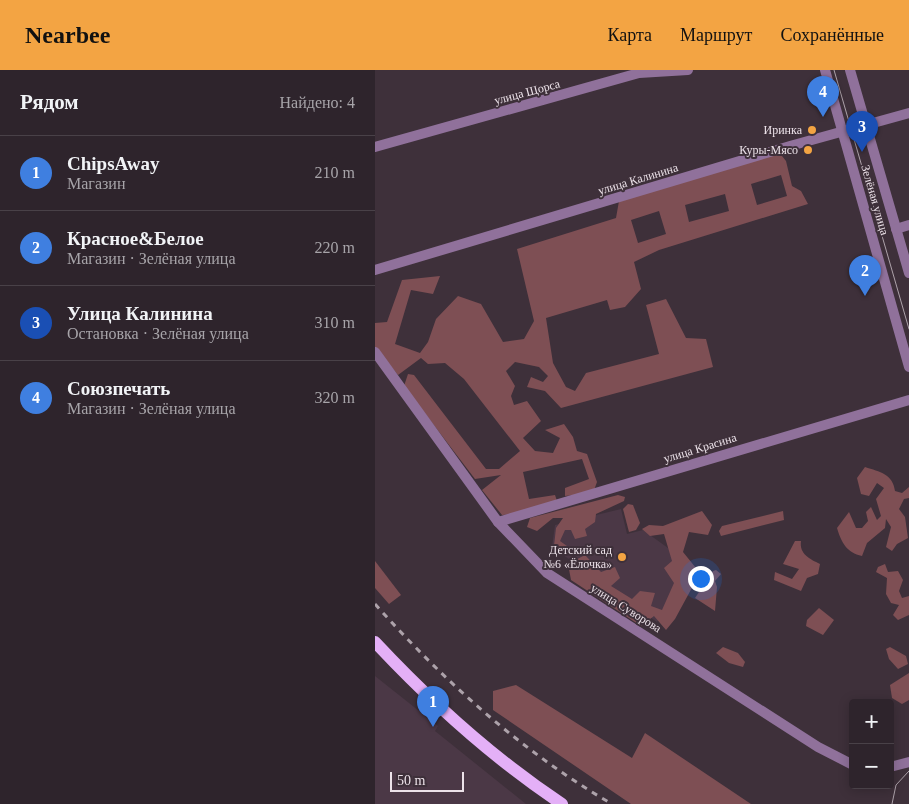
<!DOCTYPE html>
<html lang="ru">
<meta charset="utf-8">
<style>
:root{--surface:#2e242c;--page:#3a3038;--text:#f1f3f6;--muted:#a7a4a9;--line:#494148;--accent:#f3a443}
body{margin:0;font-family:"Times New Roman",serif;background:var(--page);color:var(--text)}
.controls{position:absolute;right:15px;bottom:15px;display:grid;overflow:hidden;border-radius:5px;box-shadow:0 2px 12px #0003}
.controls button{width:45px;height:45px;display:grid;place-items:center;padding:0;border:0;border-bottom:1px solid var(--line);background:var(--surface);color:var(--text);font:25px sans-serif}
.scale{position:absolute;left:15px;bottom:12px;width:74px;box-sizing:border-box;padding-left:5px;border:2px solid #ece2e9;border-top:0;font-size:14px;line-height:18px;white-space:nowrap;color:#ece2e9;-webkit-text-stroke:4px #3e303a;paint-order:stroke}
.you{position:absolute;left:325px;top:508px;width:18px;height:18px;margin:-12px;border:4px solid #fff;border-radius:50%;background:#1a73e8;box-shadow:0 0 0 8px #1a73e833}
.badge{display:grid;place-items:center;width:32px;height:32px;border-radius:50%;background:var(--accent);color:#fff;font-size:16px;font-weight:700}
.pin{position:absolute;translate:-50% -41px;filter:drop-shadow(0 1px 2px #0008)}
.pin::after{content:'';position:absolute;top:26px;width:18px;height:15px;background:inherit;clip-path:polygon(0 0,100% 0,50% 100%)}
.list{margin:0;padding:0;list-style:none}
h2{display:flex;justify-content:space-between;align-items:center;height:65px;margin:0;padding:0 20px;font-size:21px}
h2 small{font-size:16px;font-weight:400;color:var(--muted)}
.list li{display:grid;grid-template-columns:32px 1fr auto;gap:15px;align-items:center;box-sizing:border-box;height:75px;padding:0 20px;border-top:1px solid var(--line)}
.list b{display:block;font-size:19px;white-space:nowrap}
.list p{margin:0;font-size:16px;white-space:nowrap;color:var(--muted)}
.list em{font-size:16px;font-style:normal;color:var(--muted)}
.map{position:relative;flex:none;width:534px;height:734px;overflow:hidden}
header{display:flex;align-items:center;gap:30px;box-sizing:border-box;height:70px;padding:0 25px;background:var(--accent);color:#111}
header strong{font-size:24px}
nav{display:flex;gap:28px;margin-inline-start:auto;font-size:18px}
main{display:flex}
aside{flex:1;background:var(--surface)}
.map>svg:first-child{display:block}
.built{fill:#4b3846}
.green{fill:#7e4f54;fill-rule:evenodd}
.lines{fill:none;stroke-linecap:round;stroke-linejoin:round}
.minor{stroke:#90719b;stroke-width:10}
.major{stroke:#e4b0f7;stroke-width:12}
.tram{stroke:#ada2aa;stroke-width:1}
.rail{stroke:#ada2aa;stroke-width:3;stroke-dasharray:6 6;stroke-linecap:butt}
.poi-dot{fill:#f3a443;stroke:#3e303a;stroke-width:2}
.labels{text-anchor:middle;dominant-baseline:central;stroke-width:4;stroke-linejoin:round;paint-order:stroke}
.street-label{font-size:12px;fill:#ece2e9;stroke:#3e303a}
.poi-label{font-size:12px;fill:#ece2e9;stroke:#3e303a;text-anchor:end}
</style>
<header>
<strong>Nearbee</strong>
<nav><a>Карта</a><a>Маршрут</a><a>Сохранённые</a></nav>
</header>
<main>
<aside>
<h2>Рядом<small>Найдено: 4</small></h2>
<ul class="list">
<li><span class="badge" style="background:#3f7fe0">1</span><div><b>ChipsAway</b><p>Магазин</p></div><em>210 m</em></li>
<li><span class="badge" style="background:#3f7fe0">2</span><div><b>Красное&amp;Белое</b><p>Магазин · Зелёная улица</p></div><em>220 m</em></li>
<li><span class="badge" style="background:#1a4fb4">3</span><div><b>Улица Калинина</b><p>Остановка · Зелёная улица</p></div><em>310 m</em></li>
<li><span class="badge" style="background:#3f7fe0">4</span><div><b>Союзпечать</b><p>Магазин · Зелёная улица</p></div><em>320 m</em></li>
</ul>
</aside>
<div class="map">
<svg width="534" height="734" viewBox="0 0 534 734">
<rect width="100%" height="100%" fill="#3e303a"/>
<g class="built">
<path d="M246,439L252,464L268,460L318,496L282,552L177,477L180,455Z"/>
<path d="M0,606L63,656L60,661L151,734H0Z"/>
</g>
<g class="green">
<path d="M403,81L411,91L417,116L426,121L433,134L284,180L259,192L266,219L250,237L235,240L232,230L171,248L178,293L191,317L200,321L211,303L284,284L271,235L291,229L311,268L331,269L338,297L186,338L170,321L152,317L156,307L168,312L173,306L164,297L140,292L131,301L140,316L136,326L139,335L152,331L166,351L148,368L160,381L178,383L185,368L170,360L189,354L198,367L202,381L212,384L222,412L218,423L190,426V418L214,409L207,389L148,402L154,429L180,425L182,431L145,444L127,445L107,420L126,405L100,409L29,316L33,304L39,305L111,399H124L145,381L89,309L70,293L53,294L46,288L23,305L0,277V253L12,252L27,210L65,206L58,224L36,220L20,274L45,283L53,272L61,249L83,226L106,234L128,272L149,269L159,251L142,179L241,148L244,131ZM406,105L412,126L382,135L376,114ZM350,124L354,141L314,152L310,135ZM284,141L291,164L263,173L256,150Z"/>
<path d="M490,397C505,402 518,404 520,421L527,423L534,417V428L529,429L524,439L530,447L533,468L522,474L517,481L511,477L516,457L511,449L510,458L492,473L487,486C472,483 466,472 462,458L474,442L481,458H487L493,451L491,442L496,437L502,450L506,446L501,429L509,418L502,413L494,426L486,424L482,408Z"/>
<path d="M243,425L250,427L249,431L221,444L220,452L210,459L212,466L200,469L196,460H190L185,471L203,484L200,486L179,476L181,458L188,448H178L162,461L152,457L155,448Z"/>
<path d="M253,434L258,435L265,453L261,460L254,462L248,439Z"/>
<path d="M327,441L337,455L333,465L314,462L308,482L325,503L300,549L291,560L279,546L266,556L196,510L193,494L210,485L226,502L240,497L245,508L236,516L257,529L265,521L280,523L276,536L287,540L299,513L289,498L297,491L289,464L275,466L267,459L274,455L288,456Z"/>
<path d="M408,441L409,450L346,466L344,461L347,456Z"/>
<path d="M420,471H426C424,484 435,489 445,494L443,504L432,508L426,521L399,510L400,502L417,509L424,499L408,494Z"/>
<path d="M0,491L26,525L14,534L0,518Z"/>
<path d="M510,494L513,502L523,501L528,510L524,521L527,528L534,526V545L523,550L518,545L524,535L516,533L511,524L512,508L501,502L503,497Z"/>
<path d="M341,500L346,504L340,511L342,517L340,541L320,528L338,501Z"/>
<path d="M444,538L459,550L448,565L431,556L432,550Z"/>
<path d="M348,577L363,583L370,592L368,597L354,593L341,583Z"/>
<path d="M515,577L531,586L533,594L523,599L514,589L511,579Z"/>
<path d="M534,603V630L527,634L517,628L515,615Z"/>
<path d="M141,615L257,688L270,663L376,734H256L118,640V621Z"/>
</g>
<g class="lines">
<g class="minor">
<path d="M450,0L534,297"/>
<path d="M475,0L534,203"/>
<path d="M0,77L264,3L313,0"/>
<path d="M521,159L534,155"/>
<path d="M0,200L415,76L534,43"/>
<path d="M0,282L123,452L172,503L443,677L478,695"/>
<path d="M123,452L534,330"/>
<path d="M515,697L534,692"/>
</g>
<path class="major" d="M0,572C57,633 118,688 187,734"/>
<g class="tram">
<path d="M459,0L534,259"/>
<path d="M517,734L521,715L534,701"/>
</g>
<path class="rail" d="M0,534C69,611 147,682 237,734"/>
</g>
<g class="poi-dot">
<circle cx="437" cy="60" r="5"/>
<circle cx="433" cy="80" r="5"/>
<circle cx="247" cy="487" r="5"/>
</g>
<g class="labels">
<g class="street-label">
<text transform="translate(152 22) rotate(-15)">улица Щорса</text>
<text transform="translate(263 109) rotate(-17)">улица Калинина</text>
<text transform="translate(500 130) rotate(74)">Зелёная улица</text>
<text transform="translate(325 378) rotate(-17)">улица Красина</text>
<text transform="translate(251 538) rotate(32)">улица Суворова</text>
</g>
<g class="poi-label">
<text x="427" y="60">Иринка</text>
<text x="423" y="80">Куры-Мясо</text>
<text x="237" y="480">Детский сад<tspan x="237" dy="14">№6 «Ёлочка»</tspan></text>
</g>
</g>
</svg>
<div class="controls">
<button>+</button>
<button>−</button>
</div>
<div class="scale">50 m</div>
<div class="you"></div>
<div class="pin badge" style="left:58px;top:657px;background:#3f7fe0">1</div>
<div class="pin badge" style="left:490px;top:226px;background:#3f7fe0">2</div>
<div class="pin badge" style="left:487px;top:82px;background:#1a4fb4">3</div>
<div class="pin badge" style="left:448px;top:47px;background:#3f7fe0">4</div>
</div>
</main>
